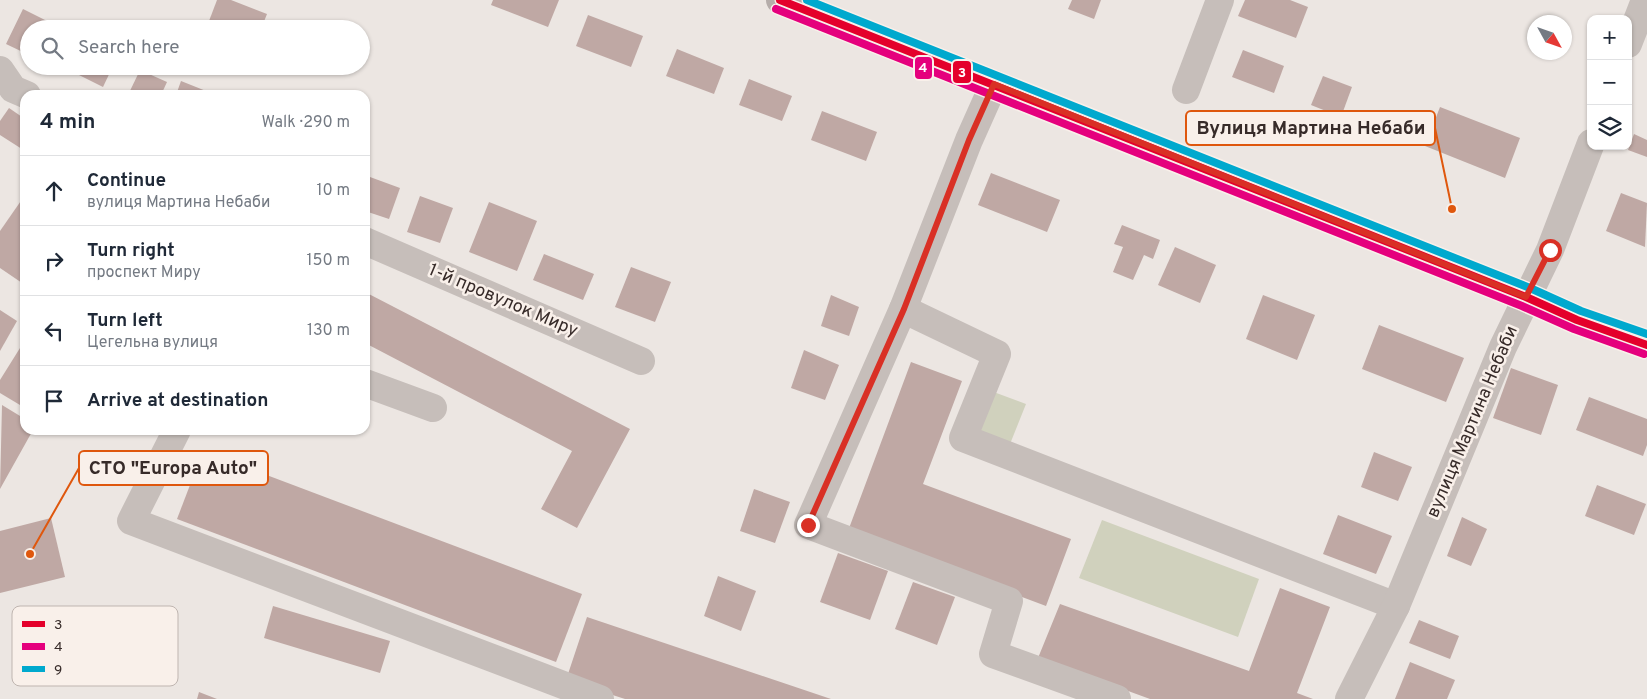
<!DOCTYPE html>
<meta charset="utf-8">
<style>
:root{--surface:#fff;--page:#f6f6f7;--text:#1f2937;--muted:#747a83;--line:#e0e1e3}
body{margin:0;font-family:Overpass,sans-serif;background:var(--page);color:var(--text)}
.controls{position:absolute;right:15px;top:15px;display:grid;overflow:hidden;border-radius:10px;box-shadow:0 1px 4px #0004}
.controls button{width:45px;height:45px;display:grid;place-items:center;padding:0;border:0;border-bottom:1px solid var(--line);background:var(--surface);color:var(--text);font:25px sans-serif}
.compass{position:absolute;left:1527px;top:15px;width:45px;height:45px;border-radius:50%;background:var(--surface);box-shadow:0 1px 4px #0004;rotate:130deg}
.stop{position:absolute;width:15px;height:15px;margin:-11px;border:4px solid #d93025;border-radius:50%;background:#fff}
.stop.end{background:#d93025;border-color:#fff;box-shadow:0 1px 5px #0008}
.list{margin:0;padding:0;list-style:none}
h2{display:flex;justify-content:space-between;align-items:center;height:65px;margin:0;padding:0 20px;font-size:21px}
h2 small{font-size:16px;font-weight:400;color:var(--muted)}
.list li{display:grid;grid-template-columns:32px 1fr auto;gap:15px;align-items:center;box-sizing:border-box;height:70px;padding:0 20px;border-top:1px solid var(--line)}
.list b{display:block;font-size:19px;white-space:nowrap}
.list p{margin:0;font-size:16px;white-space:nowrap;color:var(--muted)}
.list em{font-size:16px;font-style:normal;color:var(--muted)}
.icon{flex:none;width:28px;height:28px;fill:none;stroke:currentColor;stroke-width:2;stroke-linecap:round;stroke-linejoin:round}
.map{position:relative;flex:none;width:1647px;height:699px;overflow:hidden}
.search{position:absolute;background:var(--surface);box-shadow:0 1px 4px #0004;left:20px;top:20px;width:350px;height:55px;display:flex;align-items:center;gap:12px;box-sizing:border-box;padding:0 18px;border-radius:28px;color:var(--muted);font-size:19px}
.panel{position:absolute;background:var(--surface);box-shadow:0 1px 4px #0004;left:20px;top:90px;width:350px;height:345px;border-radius:15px}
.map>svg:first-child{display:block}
.green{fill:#d0d1bd}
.building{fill:#bfa8a4}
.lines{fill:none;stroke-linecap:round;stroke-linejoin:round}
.minor{stroke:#c6beba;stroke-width:28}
.major{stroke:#b5adaa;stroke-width:28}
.bus-1-casing{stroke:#f9f0ea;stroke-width:11}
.bus-2-casing{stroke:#f9f0ea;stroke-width:11}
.bus-3-casing{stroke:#f9f0ea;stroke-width:11}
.bus-1{stroke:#e4002b;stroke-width:8}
.bus-2{stroke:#e5007d;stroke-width:8}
.bus-3{stroke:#00a9ce;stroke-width:8}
.route{stroke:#d93025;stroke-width:6}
.labels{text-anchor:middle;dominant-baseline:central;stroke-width:5;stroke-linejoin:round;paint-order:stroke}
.street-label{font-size:18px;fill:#372b29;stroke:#f9f0ea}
.key{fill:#f9f0ea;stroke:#bfb5b0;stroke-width:1}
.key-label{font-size:14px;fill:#372b29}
.leader{fill:none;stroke:#df570d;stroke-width:2}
.callout-dot{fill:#df570d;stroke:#f9f0ea;stroke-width:2}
.callout{fill:#f9f0ea;stroke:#df570d;stroke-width:2}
.callout-label{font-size:19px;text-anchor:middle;font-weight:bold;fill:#372b29}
.line-badge{stroke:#f9f0ea;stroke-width:2}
.badge-label{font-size:14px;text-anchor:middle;font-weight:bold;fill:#fff}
</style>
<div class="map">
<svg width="1647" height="699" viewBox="0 0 1647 699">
<rect width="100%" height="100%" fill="#ece6e2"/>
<g class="green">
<path d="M991,391L1026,404L1008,449L973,435Z"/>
<path d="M1102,520L1259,579L1238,637L1079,578Z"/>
</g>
<g class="building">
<path d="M217,0H231L267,14L261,29H230L209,21Z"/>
<path d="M493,0H559L548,27L491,5Z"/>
<path d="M1072,0H1101L1094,19L1068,9Z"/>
<path d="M1245,0H1290L1308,7L1296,38L1238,16Z"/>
<path d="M23,9L57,26L55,29H29V55L6,44Z"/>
<path d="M588,15L643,36L631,67L576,46Z"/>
<path d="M677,49L724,68L714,94L666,76Z"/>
<path d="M1243,50L1284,66L1274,93L1232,77Z"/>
<path d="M68,66H113L103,87L67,69Z"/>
<path d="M140,70L167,82L161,95H128Z"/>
<path d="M1323,76L1352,87L1341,117L1311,105Z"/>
<path d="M749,79L792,96L782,121L739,105Z"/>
<path d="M181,81L216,95H176Z"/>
<path d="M1440,107L1520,138L1505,178L1425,146Z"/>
<path d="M9,108L25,119V151L0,135V121Z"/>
<path d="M822,111L877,132L866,161L811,140Z"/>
<path d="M1634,134L1647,140V157L1628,150Z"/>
<path d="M991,173L1060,200L1047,232L978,205Z"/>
<path d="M370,177L400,188L389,219L365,211V191Z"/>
<path d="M1621,193L1647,203L1645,247L1606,231Z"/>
<path d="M25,195V285L0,268V231Z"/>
<path d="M420,196L453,208L440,243L407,232Z"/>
<path d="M489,202L537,221L517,271L469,252Z"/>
<path d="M1122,225L1160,240L1153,259L1144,255L1133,280L1113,272L1123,247L1114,244Z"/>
<path d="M1175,247L1216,265L1200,303L1158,285Z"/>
<path d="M544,254L594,274L583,300L533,280Z"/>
<path d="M631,267L671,282L655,322L615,307Z"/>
<path d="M365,292L630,429L577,528L541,509L572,451L365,343Z"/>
<path d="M831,295L859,307L849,336L821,326Z"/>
<path d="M1263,295L1315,315L1297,360L1246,339Z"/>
<path d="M0,310L17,321L0,351Z"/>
<path d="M1379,325L1464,358L1446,402L1362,369Z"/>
<path d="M25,340V408L0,393V380Z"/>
<path d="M804,350L839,365L825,400L791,388Z"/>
<path d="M911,362L962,381L923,484L1071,539L1046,606L848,531Z"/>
<path d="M1511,368L1558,385L1541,435L1493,418Z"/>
<path d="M1589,397L1647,419V445L1643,456L1576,430Z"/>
<path d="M2,405L25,419V430H33L0,489Z"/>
<path d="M203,451L582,594L556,662L177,519Z"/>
<path d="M1374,452L1412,467L1398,501L1361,487Z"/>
<path d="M1597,485L1646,504L1634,535L1585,516Z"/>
<path d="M754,489L790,502L775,543L740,531Z"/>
<path d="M1338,515L1392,536L1376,574L1323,554Z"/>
<path d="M1462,517L1487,529L1471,566L1447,556Z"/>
<path d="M51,518L65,577L0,593V531Z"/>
<path d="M838,553L888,571L870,620L820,602Z"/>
<path d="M718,576L756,591L741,631L704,616Z"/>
<path d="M913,582L955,597L937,645L895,629Z"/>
<path d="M1280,588L1330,607L1297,693L1313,699H1150L1038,658L1060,604L1249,671Z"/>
<path d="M273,606L390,641L380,673L264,638Z"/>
<path d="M587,617L831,699H625L566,680Z"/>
<path d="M1419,620L1459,636L1450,659L1409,643Z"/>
<path d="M1410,662L1455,680L1447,699H1395Z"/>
<path d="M199,692L217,699H197Z"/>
</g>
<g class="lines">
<g class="minor">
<path d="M1628,44L1645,0"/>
<path d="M0,70L13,89L27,95"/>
<path d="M994,84L969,140L903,309L808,525L1009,601L993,654L1117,699"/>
<path d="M1186,90L1220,0"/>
<path d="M365,241L641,361"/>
<path d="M903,309L997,354L963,438L1396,606"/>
<path d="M365,383L433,408"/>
<path d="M177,430L131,521L600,699"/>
<path d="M1349,699L1396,606L1503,347L1550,250L1591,143"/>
</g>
<path class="major" d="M780,0L1526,297L1577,320L1647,345"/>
<g class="bus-1-casing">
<path id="bus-1" d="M780,0L1526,297L1577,320L1647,345"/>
</g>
<g class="bus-2-casing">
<path id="bus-2" d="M776,9L1522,306L1574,329L1644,354"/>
</g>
<g class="bus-3-casing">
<path id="bus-3" d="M807,0L1530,288L1581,311L1647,334"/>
</g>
<use href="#bus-1" class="bus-1"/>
<use href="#bus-2" class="bus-2"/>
<use href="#bus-3" class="bus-3"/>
</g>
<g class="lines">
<path class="route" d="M808,525L904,309L969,140L994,84L1526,297L1550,250"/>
</g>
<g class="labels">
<g class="street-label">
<text transform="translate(503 301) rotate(23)">1-й провулок Миру</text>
<text transform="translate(1473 422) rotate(-67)">вулиця Мартина Небаби</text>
</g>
</g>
<rect x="12" y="606" width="166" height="80" rx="8" class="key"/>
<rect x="22" y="621" width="23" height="6" fill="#e4002b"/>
<rect x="22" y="643" width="23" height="7" fill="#e5007d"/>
<rect x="22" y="666" width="23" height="6" fill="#00a9ce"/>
<g class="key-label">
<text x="54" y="629">3</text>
<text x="54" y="651">4</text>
<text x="54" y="674">9</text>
</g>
<path class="leader" d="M1452 209L1435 128M30 554L79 468"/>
<g class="callout-dot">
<circle cx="1452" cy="209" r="5"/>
<circle cx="30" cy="554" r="5"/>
</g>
<g class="callout">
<rect x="1186" y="111" width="249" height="34" rx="5"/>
<rect x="79" y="451" width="189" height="34" rx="5"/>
</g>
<g class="callout-label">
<text x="1311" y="134">Вулиця Мартина Небаби</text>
<text x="173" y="474">СТО "Europa Auto"</text>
</g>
<g class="line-badge">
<rect x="914" y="56" width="19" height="24" rx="5" fill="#e5007d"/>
<rect x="952" y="60" width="20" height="24" rx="5" fill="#e4002b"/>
</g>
<g class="badge-label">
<text x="923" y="72">4</text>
<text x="962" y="77">3</text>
</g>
</svg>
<div class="controls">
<button>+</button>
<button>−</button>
<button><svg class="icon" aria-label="layers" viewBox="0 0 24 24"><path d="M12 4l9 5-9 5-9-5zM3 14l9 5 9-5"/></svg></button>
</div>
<svg class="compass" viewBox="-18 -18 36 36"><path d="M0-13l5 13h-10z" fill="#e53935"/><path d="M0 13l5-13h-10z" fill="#747a83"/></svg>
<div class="stop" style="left:1550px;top:250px"></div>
<div class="stop end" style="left:808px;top:525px"></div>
<div class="search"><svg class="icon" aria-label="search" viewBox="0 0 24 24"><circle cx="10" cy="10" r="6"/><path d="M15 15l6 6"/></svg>Search here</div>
<section class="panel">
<h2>4 min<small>Walk · 290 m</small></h2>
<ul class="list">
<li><svg class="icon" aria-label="ahead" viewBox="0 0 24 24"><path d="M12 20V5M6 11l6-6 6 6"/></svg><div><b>Continue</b><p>вулиця Мартина Небаби</p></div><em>10 m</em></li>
<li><svg class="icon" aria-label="right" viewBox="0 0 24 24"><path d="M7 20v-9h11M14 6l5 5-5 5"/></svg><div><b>Turn right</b><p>проспект Миру</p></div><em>150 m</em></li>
<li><svg class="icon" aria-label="left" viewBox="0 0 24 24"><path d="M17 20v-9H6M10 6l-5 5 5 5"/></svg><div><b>Turn left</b><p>Цегельна вулиця</p></div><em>130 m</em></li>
<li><svg class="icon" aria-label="arrive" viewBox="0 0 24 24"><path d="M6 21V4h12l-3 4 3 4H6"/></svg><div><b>Arrive at destination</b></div></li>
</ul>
</section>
</div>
